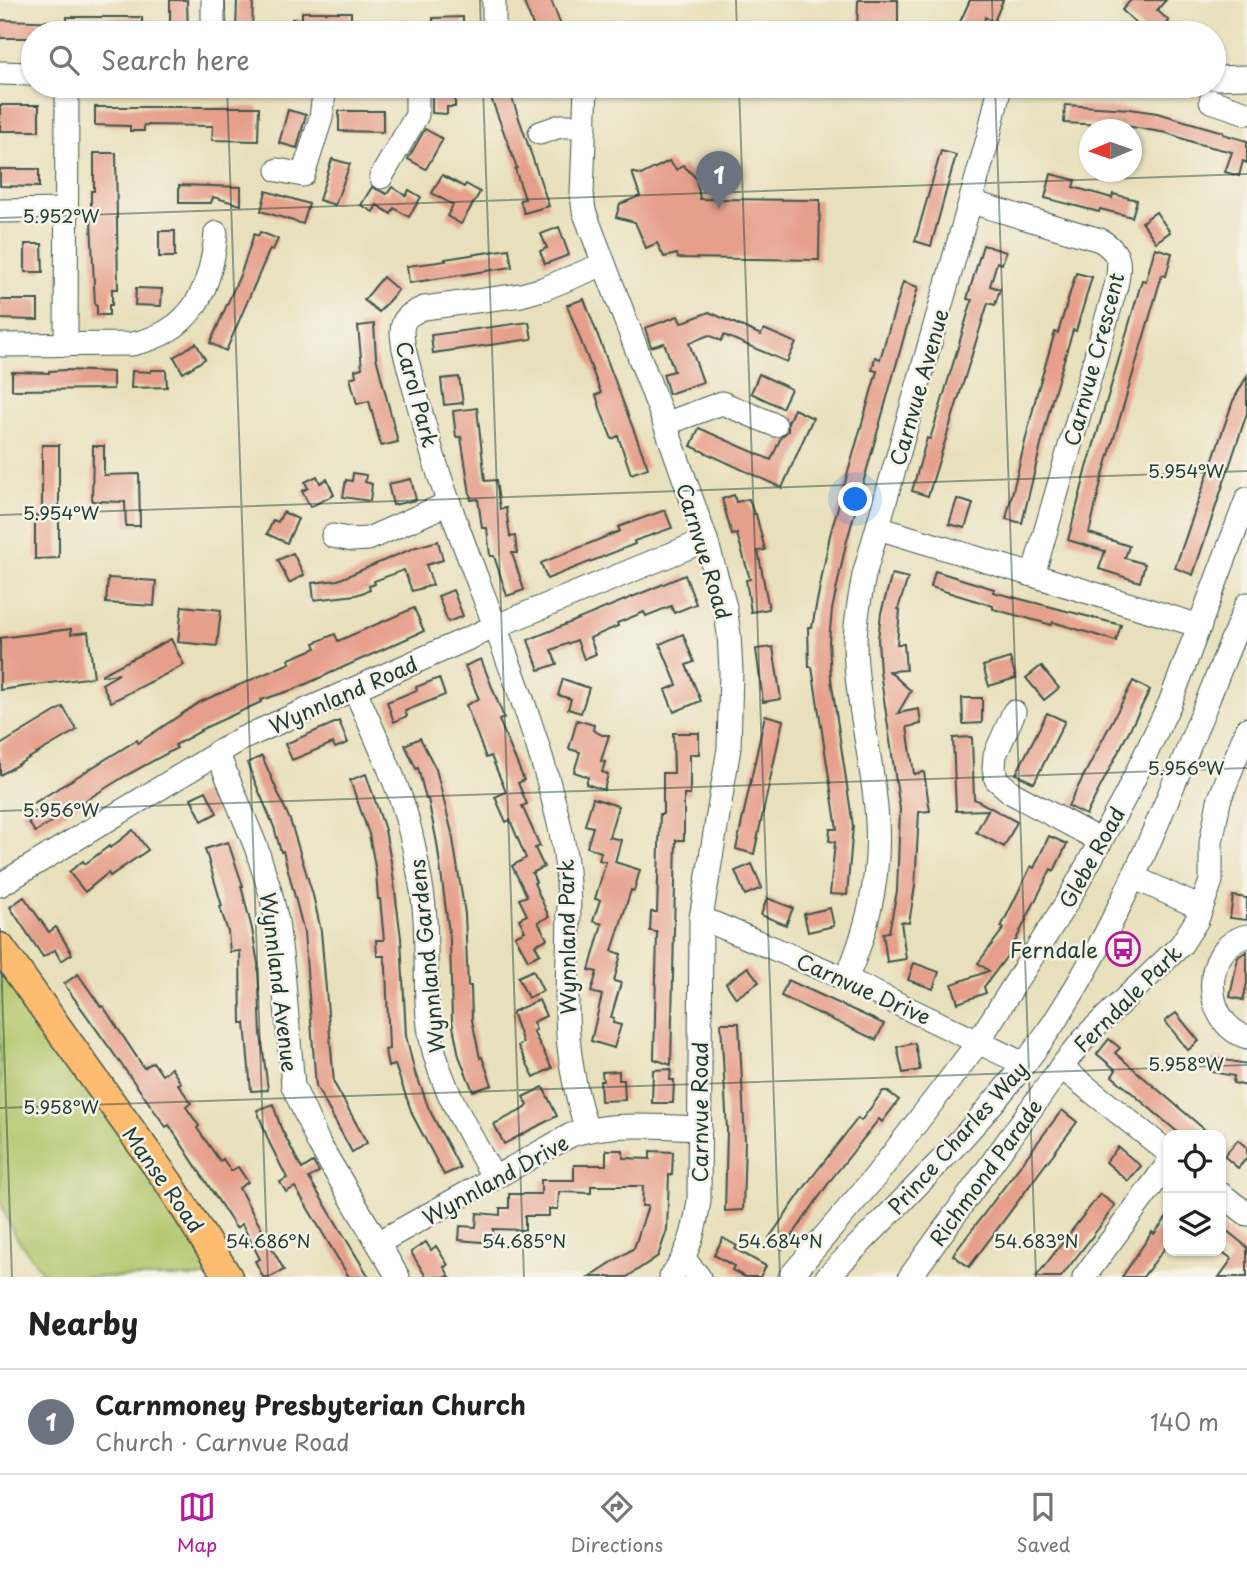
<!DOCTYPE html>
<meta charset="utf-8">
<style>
:root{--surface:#fff;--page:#f2f2f2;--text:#222;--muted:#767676;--line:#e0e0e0;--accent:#b5179e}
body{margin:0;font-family:"Playpen Sans",sans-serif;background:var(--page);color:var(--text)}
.controls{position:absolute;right:21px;bottom:21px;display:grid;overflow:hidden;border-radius:14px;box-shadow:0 2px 5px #0004}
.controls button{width:63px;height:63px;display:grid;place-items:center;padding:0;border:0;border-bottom:2px solid var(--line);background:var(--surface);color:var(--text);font:35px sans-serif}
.compass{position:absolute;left:1079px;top:119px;width:63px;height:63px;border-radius:50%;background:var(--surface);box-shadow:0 2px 5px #0004;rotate:268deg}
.you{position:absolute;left:856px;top:500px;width:24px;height:24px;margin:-18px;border:5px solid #fff;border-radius:50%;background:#1a73e8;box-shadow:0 0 0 10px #1a73e833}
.badge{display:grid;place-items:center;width:46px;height:46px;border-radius:50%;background:var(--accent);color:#fff;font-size:23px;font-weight:700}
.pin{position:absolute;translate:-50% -58px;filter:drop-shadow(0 2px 4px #0008)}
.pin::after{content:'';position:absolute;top:37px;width:24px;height:21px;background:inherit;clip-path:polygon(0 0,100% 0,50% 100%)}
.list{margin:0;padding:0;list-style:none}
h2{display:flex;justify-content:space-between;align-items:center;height:91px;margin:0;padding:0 28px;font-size:30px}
h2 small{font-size:23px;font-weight:400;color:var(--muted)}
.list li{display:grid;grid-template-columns:46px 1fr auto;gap:21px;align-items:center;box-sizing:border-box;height:105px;padding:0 28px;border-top:2px solid var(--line)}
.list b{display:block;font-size:26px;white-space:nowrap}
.list p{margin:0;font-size:23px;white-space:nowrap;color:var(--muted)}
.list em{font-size:23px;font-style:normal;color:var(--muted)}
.icon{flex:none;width:38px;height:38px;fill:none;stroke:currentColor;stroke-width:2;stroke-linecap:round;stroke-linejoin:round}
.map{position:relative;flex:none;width:1247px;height:1277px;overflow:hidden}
.search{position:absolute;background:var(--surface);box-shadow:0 2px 5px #0004;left:21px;right:21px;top:21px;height:77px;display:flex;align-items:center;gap:18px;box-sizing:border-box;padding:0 24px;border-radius:38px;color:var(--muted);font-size:26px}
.sheet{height:196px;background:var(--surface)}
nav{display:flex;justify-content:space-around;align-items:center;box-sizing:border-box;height:98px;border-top:2px solid var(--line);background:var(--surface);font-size:19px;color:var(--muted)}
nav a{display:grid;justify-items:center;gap:4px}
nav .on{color:var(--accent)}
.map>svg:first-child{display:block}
.green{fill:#b0c467;stroke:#68804e;stroke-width:2}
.building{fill:#e69f8b}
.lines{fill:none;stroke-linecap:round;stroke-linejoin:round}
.minor-casing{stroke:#3d5548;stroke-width:25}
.major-casing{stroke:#3d5548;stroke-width:31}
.minor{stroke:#fff;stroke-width:23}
.major{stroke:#fdbc6f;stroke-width:28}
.ticks{fill:none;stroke:#1f3d34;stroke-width:2;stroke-opacity:0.45}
.labels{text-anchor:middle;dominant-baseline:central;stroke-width:5;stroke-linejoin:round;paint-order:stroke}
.street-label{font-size:21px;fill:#1f3d34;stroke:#f7f3e8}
.poi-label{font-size:21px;fill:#1f3d34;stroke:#f7f3e8;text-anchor:end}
.ticks-label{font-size:18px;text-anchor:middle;fill:#1f3d34;stroke:#f7f3e8;stroke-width:5;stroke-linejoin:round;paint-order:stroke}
</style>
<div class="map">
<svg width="1247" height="1277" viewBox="0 0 1247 1277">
<rect width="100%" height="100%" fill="#f7f3e8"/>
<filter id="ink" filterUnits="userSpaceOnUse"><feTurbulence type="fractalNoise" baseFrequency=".0143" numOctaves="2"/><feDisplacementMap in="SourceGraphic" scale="14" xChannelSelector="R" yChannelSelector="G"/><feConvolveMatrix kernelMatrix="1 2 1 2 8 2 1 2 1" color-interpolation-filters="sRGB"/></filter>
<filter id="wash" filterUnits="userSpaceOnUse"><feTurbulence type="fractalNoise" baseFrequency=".00686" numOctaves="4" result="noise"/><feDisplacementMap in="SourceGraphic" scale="28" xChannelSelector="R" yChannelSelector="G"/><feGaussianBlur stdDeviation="1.57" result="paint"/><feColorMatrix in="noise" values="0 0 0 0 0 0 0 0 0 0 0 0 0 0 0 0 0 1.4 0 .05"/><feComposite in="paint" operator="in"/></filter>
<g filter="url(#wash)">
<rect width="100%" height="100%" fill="#e8e0bc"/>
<path class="green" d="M0,965L220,1277H46L14,1234L0,1201Z"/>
<g id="blocks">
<g class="building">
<path d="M170,0H187L188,33H170Z"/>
<path d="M237,0H253L252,33H236Z"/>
<path d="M523,0H551L564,33H549L548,29L536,33Z"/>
<path d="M858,0H898V33H857Z"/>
<path d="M970,0H1003L994,22L985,17L983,33H955Z"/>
<path d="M1131,0H1166L1157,10L1169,21L1157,33H1147L1122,10Z"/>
<path d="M302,12H351V33H292V19H302Z"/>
<path d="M67,17H142V33H33V38H0V20L67,22Z"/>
<path d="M463,17V33H433V18Z"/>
<path d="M509,89L549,206L524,213L520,200L525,199L515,169L517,168L490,95Z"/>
<path d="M432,93H455V107H447V114L432,113Z"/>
<rect x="0" y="105" width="39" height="26"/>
<path d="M1065,105L1130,109L1157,113L1223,132V134L1247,141V163L1243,161L1239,176L1225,172L1232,152L1195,143L1167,133L1126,126L1064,123Z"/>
<path d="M95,107H259L258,141L212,140L213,126L144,125V131H130V126L95,125Z"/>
<path d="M288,110L306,115L297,148L279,143Z"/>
<path d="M339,111H383V132L339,131Z"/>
<path d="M425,129L443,139L426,169L408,159Z"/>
<path d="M941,151L956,155L931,246L915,241Z"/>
<path d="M94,153H116L118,289H112V305H109V315H97V306L95,305L91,221V191H94Z"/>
<path d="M332,159L350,164L335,205L319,200Z"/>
<path d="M669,161L677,170L683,165L696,178L700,199L820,200L819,260L678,258L677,254L664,257L657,243L646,248L635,222L616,217L620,204L640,196L632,172L641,175Z"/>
<path d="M0,169H39V187L0,186Z"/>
<path d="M1051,174L1075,180L1073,187L1112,198L1113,194L1137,200L1132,217L1100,209L1099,212L1045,198Z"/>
<path d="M442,175L464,187L466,184L480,192L461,224L447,216L453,205L432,193Z"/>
<path d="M179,185L241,187V205L213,197L211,203H179Z"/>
<path d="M372,187L387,194L392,187L406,196L409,190L421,197L409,217L394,208L391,214L377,205L373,212L361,205Z"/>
<path d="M266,191L309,204L303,224L261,211Z"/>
<path d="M1156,212L1170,232L1156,242L1142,222Z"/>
<path d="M559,227L569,255L545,264L540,251L547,248L541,234Z"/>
<rect x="159" y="231" width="16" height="26"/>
<path d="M260,232L278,239L273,250L270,249L226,351L210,343L241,273L254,234L258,236Z"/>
<path d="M25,244H42L43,272H25Z"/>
<path d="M983,245L1006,252L1002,264L997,262L990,286L1000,289L995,305L988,303L928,496L912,491L927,438L930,439L941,404L972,300L967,299Z"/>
<path d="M1155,248L1172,253L1166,276L1162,275L1101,482L1089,533L1129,546L1125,558L1145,564L1140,582L1099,569L1105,551L1068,540L1087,468L1142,280L1146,281Z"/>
<path d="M509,249L512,267L409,283L407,266L446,261L445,259Z"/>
<path d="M1076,273L1092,277L1076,331L1073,330L1052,400L1022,523L1006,519L1037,393L1055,332L1058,333Z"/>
<path d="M383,277L398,290L379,312L364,300Z"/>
<path d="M903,282L918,287L846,544L832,610L829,641L831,679L853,826L847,895L830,894L835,842L829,841L830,829H837L812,667H809L808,627H812L830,535L877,371L872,370L875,357L880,359Z"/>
<path d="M136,288L162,289L161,306L135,305Z"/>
<path d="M584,299L648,468L631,474L618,436L612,439L602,414L596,395L601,393L567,305Z"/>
<path d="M0,300H38V320L0,319Z"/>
<path d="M709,312L761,335L764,329L796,343L787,362L724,335L721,341L709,335L689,343L703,382L669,394L663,374L674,371L666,348L664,343L651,347L645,328L678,316L681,323Z"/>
<path d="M529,322L532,339L433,353L431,335Z"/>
<path d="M374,324L376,357L398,442L381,446L369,401L357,404L350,378L356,376L355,370L362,368L358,326Z"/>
<path d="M196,343L205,359L183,373L174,357Z"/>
<path d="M65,370L113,372V389L12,390V372L49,373V371Z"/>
<path d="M151,370H166L167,387L131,388L132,371L151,372Z"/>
<path d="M759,374L791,389L782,408L751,393Z"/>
<path d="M1247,376V413L1193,575L1175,568L1233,401Z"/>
<path d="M459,377L463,403L444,405L441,379Z"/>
<path d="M477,408L485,481L496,480L500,509L506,508L510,537L515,536L517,553H512L524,590L507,596L494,556H490L487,528H482L478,499L471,500L461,437H456L453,411Z"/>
<path d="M794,409L813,418L782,488L691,446L699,428L771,460L781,437L788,431V422Z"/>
<path d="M42,445H59V558L35,559V516H42Z"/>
<path d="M93,446H104V475L139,474L140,526H126L125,502L92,501Z"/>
<path d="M353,473L366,475L365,482L372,484L370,501L343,497L346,480L352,481Z"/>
<path d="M317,476L320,483L327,479L334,495L310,507L302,491L308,488L305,482Z"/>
<path d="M411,479L416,500L393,505L388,484Z"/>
<path d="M734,495L736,502L749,499L754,514H756L765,550L758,551L769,609L751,612L746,580L750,579L737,534L732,535L722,499Z"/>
<path d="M957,499L973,504L965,528L949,524Z"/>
<path d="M665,510L672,528L634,541L635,544L547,579L541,563L620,531L618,527Z"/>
<path d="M283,512L298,519L287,543L267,534L273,520L278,522Z"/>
<path d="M438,541L443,560L426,565L433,585L412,591L404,570L374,581L375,584L369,586L370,590L356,595L314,600L312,583L338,580L416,547Z"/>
<path d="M293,553L304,575L289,583L278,560Z"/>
<path d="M935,571L994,589L993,592L1121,625L1116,641L1053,622L1052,625L993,609V606L931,587Z"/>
<path d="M892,574L908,578L898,609L900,610L897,644H904L906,670L889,671L911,691L898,713L919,709L921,724L907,727L914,774L924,772L930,811L919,812L915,886L909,923L901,922L906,959L887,962L883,933L889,932L897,891L900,809L880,672L878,639L881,613Z"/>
<path d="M685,575L696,604L674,613L671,606L646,616L644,612L617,623L618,626L590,638L596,654L584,659L577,640L551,650L557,664L539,670L528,640Z"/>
<path d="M108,578L156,581L154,606L106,603Z"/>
<path d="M453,590L463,616L448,622L438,596Z"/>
<path d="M182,606L221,610L217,646L178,642Z"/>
<path d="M414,608L424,631L295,689L261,700V702L200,730L201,731L175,745L177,748L125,776L35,832L21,811L137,740L138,743L200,702L290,663L289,659L316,648L314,643L335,634L338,641Z"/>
<path d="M71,629V634L88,632L94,677L0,690V638Z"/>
<path d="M683,634L694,662L686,665L701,701L674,712L665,690L677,685L660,644Z"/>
<path d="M171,639L184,665L111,702L102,684L119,674L102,676V674Z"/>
<path d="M773,647L781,699L763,702L756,649Z"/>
<path d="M1010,658L1016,678L989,686L983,666Z"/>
<path d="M481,659L504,718L499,720L524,780L518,783L527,804L522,806L540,846L535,848L544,867L532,873L536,882L534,883L549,917L538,922L547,939L535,945L540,954L528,960L515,936L525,931L519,919L527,915L519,899L527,896L512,866L526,858L510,820L506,822L495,797L506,792L491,756L486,758L466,705L479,699L465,666Z"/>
<path d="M1041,666L1059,688L1044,700L1026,678Z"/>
<path d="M439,678L445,695L405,711L407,716L394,722L387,702L417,690L416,687Z"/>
<path d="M563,679L589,688L581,713L568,709L571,699L558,695Z"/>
<path d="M1133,681L1150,690L1086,815L1068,806Z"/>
<path d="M962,698H982V723L963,724Z"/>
<path d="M63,707L77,730L0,775V745Z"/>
<path d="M1047,713L1065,721L1034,783L1016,774Z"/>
<path d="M765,715L783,720L754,854L736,849Z"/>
<path d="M577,720L594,725L593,730L602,735H609L601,761L605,762L602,772L608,774L604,790L586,784L588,777L574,772L580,752L569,749Z"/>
<path d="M339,721L348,743L335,748L333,743L292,760L285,744Z"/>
<path d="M673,733H699V754H690V795H684V840H676L671,1065L654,1059L657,932L650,931L651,912H657L660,814H663V773H674Z"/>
<path d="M972,737L974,799L1017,822L1004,847L976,832L988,810L956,811L953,738Z"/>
<path d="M420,738L436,769L452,833L465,914L468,986H471L472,1020L480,1058L482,1057L492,1085L473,1091L459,1056L452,1021L450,940L437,843L428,799H426L418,768L416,769L405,745Z"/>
<path d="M262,756L290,820L313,895L321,931L334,1083L367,1143L352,1152L316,1086L304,932L283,851L281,852L274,827L247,763Z"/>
<path d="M366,774L385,830L392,867L401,938L406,1036L416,1077L417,1076L429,1109L460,1168L444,1175L413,1116L395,1065L388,1067L385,1050L389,1049L386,967L384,956H377L376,940H384L380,899H378L376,872L369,834L350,780Z"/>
<path d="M206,791L217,813L202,821L191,798Z"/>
<path d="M593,798L618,806L609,837L621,840L615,862L640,870L634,891L631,890L612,951L621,954L614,981L621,983L611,1017L614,1018L613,1023L621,1025L614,1048L591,1041L602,995L591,992L597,972L589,970L602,924L593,921L600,900L595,899L606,862L599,860L601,852L587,847L593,827L585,825Z"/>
<path d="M133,830L148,850L110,876L108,873L85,892L69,872L83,861L85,864L109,846L110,848Z"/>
<path d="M1049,836L1067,844L1054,871L1051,869L1010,952L984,987L986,993L958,1003L952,984L989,971L978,963L1004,928L1001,927L1031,866L1034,868Z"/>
<path d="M228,842L243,886H241L252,929L258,964L261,1034L268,1090L251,1091L245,1023H241L240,951L230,952L228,932L220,907L222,906L205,849Z"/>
<path d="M752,864L762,888L745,895L735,871Z"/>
<path d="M1233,896L1247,898V920L1230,918Z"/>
<path d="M24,897L49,932L56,927L72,954L61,961L55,950L43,957L10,907Z"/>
<path d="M767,898L793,908L786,925L761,915Z"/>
<path d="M830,908L834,926L808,932L804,914Z"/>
<path d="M1247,951V983L1243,1000L1230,997L1238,957Z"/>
<path d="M914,963L939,972L933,989L908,980Z"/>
<path d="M748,967L759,982L736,998L726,983Z"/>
<path d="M533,970L543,991L528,998L518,977Z"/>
<path d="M78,974L101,1007L103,1006L144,1068L153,1062L162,1075L171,1068L181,1083L178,1084L191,1103L186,1107L199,1126L197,1128L220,1161L223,1159L231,1171L238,1167L248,1182L239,1188L284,1270L270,1277H263L255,1261L260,1259L242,1224L236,1228L169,1125L166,1127L64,984Z"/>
<path d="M788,980L884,1024L876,1040L781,996Z"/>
<path d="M539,1000L546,1016L533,1022L536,1030L533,1031L552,1068L534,1077L518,1046L523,1043L512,1012Z"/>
<path d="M1176,1013L1199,1041L1188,1050L1165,1021Z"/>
<path d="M721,1023H739L745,1141L743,1210L725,1211L727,1130Z"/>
<path d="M1109,1039L1120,1048L1115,1053L1211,1135H1181L1112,1076L1116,1070L1097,1054Z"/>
<path d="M915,1043L920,1070L903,1073L897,1047Z"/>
<path d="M1214,1058L1247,1064V1086L1233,1083L1234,1076L1212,1072Z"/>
<path d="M671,1069L670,1080H674L673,1103H652L653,1070Z"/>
<path d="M619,1071V1080H624L625,1100L601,1101L600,1081H603L602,1072Z"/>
<path d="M543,1087L557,1116L504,1144L494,1124L526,1108L528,1105L523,1097Z"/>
<path d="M883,1091H887L899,1100L882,1122L879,1119L830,1181L783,1249L769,1238L809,1181L858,1118L861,1121Z"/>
<path d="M273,1104L281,1128L302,1169L313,1162L319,1172L309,1178L369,1277H349L295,1187L286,1192L280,1182L287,1178L269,1142L257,1110Z"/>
<path d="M1062,1110L1077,1122L969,1267L953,1255Z"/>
<path d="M1238,1140L1247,1148V1158L1238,1168L1224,1156Z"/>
<path d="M1118,1147L1141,1166L1128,1181L1106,1162Z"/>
<path d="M606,1150H623V1158L650,1159V1151L673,1152L672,1175H669L667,1230L658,1256L627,1277H589L634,1248L648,1206H642L643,1186H591V1193L559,1192L558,1209H549V1216H525V1230L493,1229L492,1243L459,1240L460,1226L476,1227L477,1213L500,1215V1208H509V1194H541V1180H574V1165H606Z"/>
<path d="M1100,1194L1115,1205L1098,1229L1061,1277H1036Z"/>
<path d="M1168,1216V1244L1143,1277H1122L1152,1232L1154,1234Z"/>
<path d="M1221,1226L1247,1247V1277H1219L1232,1259L1221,1251Z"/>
<path d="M723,1238L737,1246L735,1249L766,1266L760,1277H745L732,1270L734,1266L714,1255Z"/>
<path d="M426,1242L431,1250L436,1246L448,1265L444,1267L450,1277H426L411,1252Z"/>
</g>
</g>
</g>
<g filter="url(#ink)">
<use href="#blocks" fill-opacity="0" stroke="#3d5548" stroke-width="2"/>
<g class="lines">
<g class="minor-casing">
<g id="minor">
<path d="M213,0V33"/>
<path d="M494,0V33"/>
<path d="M0,73L33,74"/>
<path d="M1214,78L1247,77"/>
<path d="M586,86L582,194L584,211L665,424L706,540L725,607L729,634L731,671L729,748L701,918L699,1200C695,1230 689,1253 671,1277"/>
<path d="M1211,101L1247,113"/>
<path d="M540,133L560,126H585"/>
<path d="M278,170L303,175L321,118L325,86"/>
<path d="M381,177L417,115V86"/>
<path d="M971,202L1100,240C1121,253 1121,263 1116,286L1033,575"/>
<path d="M0,211L65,210"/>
<path d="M0,345L132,344C192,332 211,290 216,233"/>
<path d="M66,345L67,86"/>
<path d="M665,424L722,403L775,425"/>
<path d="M878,528L1200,626"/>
<path d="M333,536L352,540L368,539L449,503"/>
<path d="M355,690C371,727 389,764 402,802C411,829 416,857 421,885C429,929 424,973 428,1017C433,1077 466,1127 494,1178"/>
<path d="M1014,712L995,755L994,768L996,779L1012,793L1101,841"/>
<path d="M217,752L256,847L270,891L277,921L283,971L293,1086L319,1144L398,1277"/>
<path d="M1133,877L1201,908"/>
<path d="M0,885L241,739L494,627L706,540"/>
<path d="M701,918L846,979L1024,1064"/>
<path d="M1247,936C1200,948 1202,1024 1247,1037"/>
<path d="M846,979C870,925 882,867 876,808C871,753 856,699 855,644C855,620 860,598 864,575L988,139L1000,86"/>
<path d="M1061,1067L1168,1152"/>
<path d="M587,1130C575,1093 568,1055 567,1016C566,958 574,900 563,842C540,728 489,616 450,506C431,455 418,402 404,349C400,325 400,317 424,308L521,295L543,289L604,264"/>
<path d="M1221,1194L1247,1214"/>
<path d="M378,1243L571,1135C612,1121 658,1127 700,1128"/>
<path d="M684,1259L699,1277"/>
<path d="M790,1277L875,1177L974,1048L1067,902L1126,795L1170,703L1247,499"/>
<path d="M827,1277C906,1196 990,1118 1053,1024C1138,895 1187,745 1247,604"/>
<path d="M910,1277L1061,1067L1089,1033L1181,945L1197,920L1211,881V843L1219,801L1247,729"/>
<path d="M1084,1277L1168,1164"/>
</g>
</g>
<g class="major-casing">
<path id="major" d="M0,947L169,1183L228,1277"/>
</g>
<use href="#minor" class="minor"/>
<use href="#major" class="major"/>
</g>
</g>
<path class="ticks" d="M224,0L225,33M480,0L481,33M736,0L737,33M992,0L993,33M227,86L268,1277M483,86L524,1277M739,86L780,1277M995,86L1036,1277M0,218L1247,174M0,515L1247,471M0,811L1247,768M0,928L12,1277M0,1108L1247,1065"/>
<defs>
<g id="bus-ring" transform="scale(1.75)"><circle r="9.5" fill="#f7f3e8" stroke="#b5179e" stroke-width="1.5"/><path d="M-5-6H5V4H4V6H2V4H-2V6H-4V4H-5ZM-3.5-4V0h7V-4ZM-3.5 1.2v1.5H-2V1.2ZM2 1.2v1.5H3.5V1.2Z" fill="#b5179e"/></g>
</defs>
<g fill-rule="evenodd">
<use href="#bus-ring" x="1123" y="949"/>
</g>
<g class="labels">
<g class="street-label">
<text transform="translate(1093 359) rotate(-75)">Carnvue Crescent</text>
<text transform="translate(918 387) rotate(-74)">Carnvue Avenue</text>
<text transform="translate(418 394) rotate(75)">Carol Park</text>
<text transform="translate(705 551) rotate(73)">Carnvue Road</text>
<text transform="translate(343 694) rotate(-24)">Wynnland Road</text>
<text transform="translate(1091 857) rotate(-61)">Glebe Road</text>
<text transform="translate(566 937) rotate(-91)">Wynnland Park</text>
<text transform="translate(426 956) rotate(-96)">Wynnland Gardens</text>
<text transform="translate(280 982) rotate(83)">Wynnland Avenue</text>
<text transform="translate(864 988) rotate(24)">Carnvue Drive</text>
<text transform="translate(1127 998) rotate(-45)">Ferndale Park</text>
<text transform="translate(699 1112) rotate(-90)">Carnvue Road</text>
<text transform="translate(957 1137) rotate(-48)">Prince Charles Way</text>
<text transform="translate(985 1172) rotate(-54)">Richmond Parade</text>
<text transform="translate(164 1179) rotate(55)">Manse Road</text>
<text transform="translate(495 1179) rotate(-29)">Wynnland Drive</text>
</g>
<g class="poi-label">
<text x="1098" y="949">Ferndale</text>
</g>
</g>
<g class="ticks-label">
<text x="61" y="223">5.952°W</text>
<text x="1186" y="478">5.954°W</text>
<text x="61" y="520">5.954°W</text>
<text x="1186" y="775">5.956°W</text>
<text x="61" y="817">5.956°W</text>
<text x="1186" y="1071">5.958°W</text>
<text x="61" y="1114">5.958°W</text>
<text x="268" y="1248">54.686°N</text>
<text x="524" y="1248">54.685°N</text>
<text x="780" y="1248">54.684°N</text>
<text x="1036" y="1248">54.683°N</text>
</g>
</svg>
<div class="controls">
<button><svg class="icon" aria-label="locate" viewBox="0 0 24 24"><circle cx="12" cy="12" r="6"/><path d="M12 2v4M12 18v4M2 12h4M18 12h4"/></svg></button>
<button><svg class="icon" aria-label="layers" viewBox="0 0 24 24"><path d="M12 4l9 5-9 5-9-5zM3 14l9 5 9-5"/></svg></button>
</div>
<svg class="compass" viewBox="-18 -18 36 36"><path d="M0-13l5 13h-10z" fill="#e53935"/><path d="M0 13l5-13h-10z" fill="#767676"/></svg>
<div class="you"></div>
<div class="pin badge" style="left:719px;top:209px;background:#6b7280">1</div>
<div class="search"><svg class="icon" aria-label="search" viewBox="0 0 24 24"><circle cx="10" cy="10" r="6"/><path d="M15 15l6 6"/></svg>Search here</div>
</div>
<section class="sheet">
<h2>Nearby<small></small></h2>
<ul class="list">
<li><span class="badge" style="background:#6b7280">1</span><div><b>Carnmoney Presbyterian Church</b><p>Church · Carnvue Road</p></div><em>140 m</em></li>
</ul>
</section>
<nav>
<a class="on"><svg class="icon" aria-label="map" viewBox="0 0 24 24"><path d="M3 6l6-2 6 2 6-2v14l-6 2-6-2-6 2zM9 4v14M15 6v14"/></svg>Map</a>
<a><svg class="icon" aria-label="directions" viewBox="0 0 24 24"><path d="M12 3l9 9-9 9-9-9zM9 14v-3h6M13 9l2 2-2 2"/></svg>Directions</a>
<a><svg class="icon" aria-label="saved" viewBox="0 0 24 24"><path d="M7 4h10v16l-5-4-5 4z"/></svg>Saved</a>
</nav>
